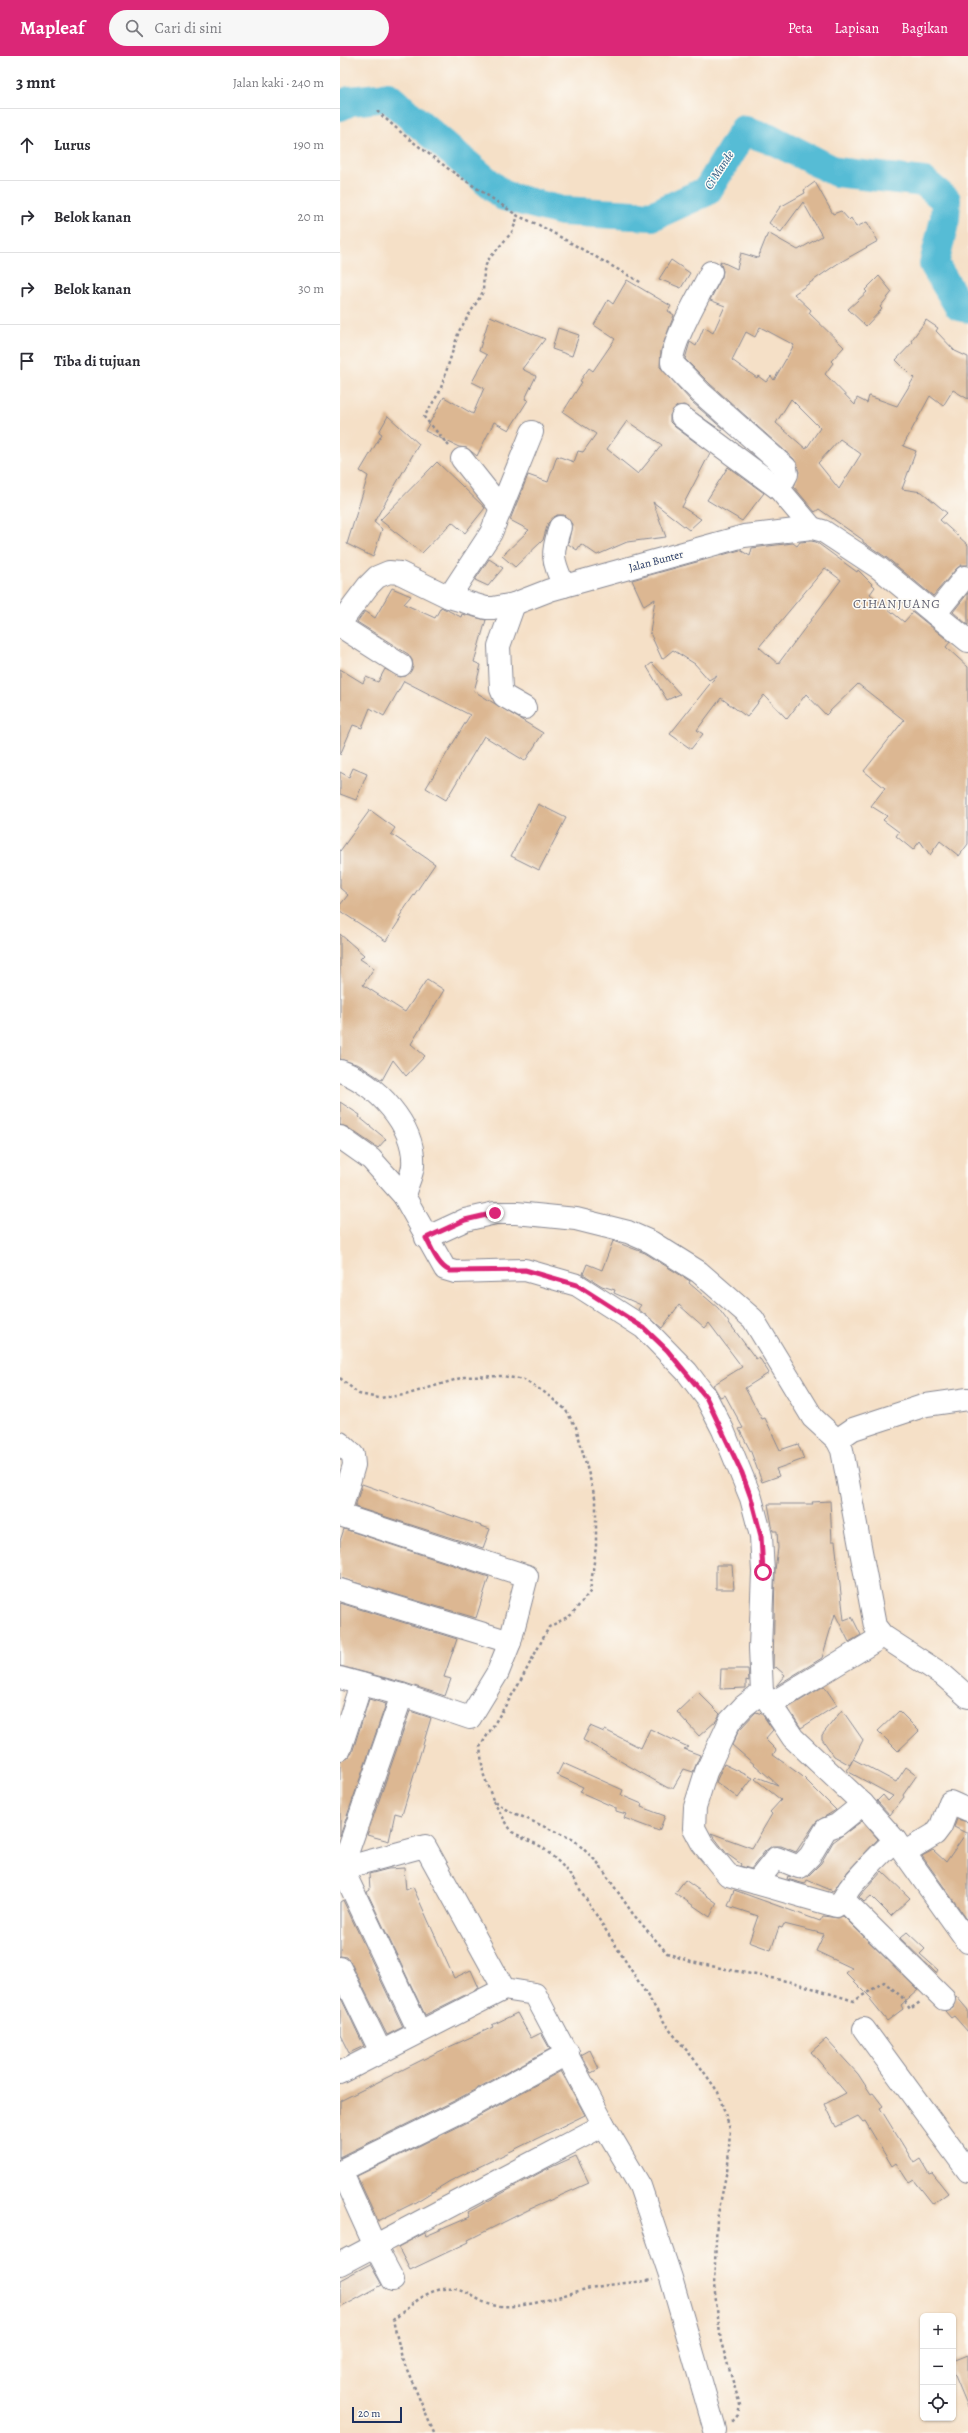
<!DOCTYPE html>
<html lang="id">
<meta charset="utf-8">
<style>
:root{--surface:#fff;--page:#f7f7f7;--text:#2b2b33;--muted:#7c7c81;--line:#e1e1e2;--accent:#db2777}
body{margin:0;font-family:Alegreya,serif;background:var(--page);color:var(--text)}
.controls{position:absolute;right:12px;bottom:12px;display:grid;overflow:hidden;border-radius:6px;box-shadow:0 1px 3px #0004}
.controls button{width:36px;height:36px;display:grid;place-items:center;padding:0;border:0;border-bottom:1px solid var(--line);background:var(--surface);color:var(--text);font:20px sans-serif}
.scale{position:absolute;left:12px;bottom:10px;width:50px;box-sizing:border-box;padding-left:4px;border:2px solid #1b2f5e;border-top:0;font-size:11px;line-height:14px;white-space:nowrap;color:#1b2f5e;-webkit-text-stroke:3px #fdfcf7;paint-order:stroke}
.stop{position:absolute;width:12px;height:12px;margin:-9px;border:3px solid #db2777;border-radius:50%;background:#fff}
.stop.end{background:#db2777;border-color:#fff;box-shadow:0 1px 4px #0008}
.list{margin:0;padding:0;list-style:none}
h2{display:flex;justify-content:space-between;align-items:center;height:52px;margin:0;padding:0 16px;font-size:17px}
h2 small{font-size:13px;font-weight:400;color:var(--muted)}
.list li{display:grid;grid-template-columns:26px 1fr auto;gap:12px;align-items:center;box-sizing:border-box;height:72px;padding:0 16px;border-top:1px solid var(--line)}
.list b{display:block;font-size:15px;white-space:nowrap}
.list em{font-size:13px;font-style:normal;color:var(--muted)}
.icon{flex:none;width:22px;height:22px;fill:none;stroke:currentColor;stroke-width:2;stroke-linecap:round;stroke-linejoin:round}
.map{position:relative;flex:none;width:628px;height:2377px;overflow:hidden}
header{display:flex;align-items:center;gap:24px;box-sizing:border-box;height:56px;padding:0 20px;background:var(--accent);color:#fff}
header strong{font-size:19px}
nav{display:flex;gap:22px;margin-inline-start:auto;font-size:14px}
.search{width:280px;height:36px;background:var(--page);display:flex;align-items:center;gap:10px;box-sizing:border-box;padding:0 14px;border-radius:22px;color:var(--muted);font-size:15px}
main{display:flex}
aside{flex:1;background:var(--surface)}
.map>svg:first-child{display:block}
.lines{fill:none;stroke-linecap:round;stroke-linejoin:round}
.river{stroke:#57bcd5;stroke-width:30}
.building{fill:#dcb792;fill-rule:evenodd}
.minor-casing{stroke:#888892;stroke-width:24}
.path{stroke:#888892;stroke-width:2.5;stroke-dasharray:3 3;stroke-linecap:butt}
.minor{stroke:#fff;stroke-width:22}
.route{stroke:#db2777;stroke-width:5}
.labels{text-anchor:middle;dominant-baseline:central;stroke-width:3;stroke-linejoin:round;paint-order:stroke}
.street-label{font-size:11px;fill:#1b2f5e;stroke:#fdfcf7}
.water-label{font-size:12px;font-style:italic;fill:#2d5982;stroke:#fdfcf7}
.quarter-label{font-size:13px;letter-spacing:1px;fill:#5f5f70;stroke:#fdfcf7}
</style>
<header>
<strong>Mapleaf</strong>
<div class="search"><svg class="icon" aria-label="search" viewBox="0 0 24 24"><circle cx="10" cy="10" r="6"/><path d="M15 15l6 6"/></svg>Cari di sini</div>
<nav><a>Peta</a><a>Lapisan</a><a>Bagikan</a></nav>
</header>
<main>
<aside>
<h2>3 mnt<small>Jalan kaki · 240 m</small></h2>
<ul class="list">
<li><svg class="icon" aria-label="ahead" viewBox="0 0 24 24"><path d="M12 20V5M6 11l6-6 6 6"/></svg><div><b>Lurus</b></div><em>190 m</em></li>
<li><svg class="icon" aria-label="right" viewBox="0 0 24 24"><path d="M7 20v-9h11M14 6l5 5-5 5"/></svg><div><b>Belok kanan</b></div><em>20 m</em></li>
<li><svg class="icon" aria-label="right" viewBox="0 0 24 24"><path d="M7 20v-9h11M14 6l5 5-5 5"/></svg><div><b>Belok kanan</b></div><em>30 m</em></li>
<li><svg class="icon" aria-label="arrive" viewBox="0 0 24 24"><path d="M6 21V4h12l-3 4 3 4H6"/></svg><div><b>Tiba di tujuan</b></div></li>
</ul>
</aside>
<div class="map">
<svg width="628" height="2377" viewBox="0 0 628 2377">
<rect width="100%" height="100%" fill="#fdfcf7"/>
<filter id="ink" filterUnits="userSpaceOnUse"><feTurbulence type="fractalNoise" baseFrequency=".025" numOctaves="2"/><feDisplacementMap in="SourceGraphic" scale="8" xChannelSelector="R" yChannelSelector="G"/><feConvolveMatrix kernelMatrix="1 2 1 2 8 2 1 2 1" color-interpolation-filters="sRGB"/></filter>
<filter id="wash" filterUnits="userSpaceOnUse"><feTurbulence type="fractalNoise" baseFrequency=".012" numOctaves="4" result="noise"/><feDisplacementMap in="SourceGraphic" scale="16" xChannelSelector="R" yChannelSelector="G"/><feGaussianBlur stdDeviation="0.9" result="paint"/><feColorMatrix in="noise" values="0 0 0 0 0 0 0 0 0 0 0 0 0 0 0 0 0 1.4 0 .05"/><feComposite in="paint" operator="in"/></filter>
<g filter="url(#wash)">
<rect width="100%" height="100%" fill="#f5e0c7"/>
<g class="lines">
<path class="river" d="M0,50L10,45L48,41L164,140L222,155L312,160L367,135L404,74L435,85L496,116L584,126L606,144L605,163L594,208L619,250L628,252"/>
</g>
<g id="blocks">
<g class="building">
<path d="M475,126L493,158L501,155L509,164L511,162L516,171L527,166L538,185L497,208L454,238L471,254L469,257L504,291L491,305L493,307L485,318L515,349L517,342L527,347L529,340L557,350L574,322L556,304L573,286L571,285L586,264L598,272L596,275L615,295L628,301V343L613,334L603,350L590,340L563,390L576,395L562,433L582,436L607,457L600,464L628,489V509H621L616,513L593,540L547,502L523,486V484L479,453L475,456L454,431L459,416L454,403L370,328L345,303L350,286L356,290L364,271L373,277L385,250L370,244L382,221L383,215L380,205L397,213L401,197L418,202L428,177L458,194L482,180L463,146L441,176L429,167L440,151L465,137L464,134ZM420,271L454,289L434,324L431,320L426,326L418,320L417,322L392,304L406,276L415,281ZM451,343L480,372L466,393L436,367ZM500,383L521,398L499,433L478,407Z"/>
<path d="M331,204L350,217L341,232L319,223Z"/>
<path d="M539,220L552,236L540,251L542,253L526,270L508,253L527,236L525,234Z"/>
<path d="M287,224L331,250L328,255L334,259L321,294L320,311L352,346L383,373L382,375L344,349L337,350L330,359V366L335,371L370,397L342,451L361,463L349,474L313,446L326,481L287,486L257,499L241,488L237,494L228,488L232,468L224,459H217L208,467L203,484L175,511L162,500L189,474L170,464L188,419L208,426L217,400L234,406L238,395L243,396L256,378L223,356L242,326L240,325L249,312L253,315L275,283L254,269L268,244L273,248ZM287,365L322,389L298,418L267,393Z"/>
<path d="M150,260L205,283L182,313L196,320L185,343L188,344L169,374L154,366L137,400L127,392L119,391L85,375L104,341L133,358L144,332L132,326L147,299L139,295Z"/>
<path d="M218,272L239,279L232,300L212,293Z"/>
<path d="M48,360L79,388L34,466L42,473L33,501L7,488L28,420L20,415L42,378L39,376Z"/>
<path d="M97,406L145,452L125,477L112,466L82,497L40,464Z"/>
<path d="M388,411L424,437L402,465L367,444Z"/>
<path d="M471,485L476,486L517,516L518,514L535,531L530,538L564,566L573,556L610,586L606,591L628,611V788L619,800L600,785L590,799L580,785L573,794L556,780L559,776L543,764L547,760L531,750L545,732L524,715L564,664L518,628L486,659L466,638L447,663L424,639L407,661L381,642L357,674L363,678L351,693L330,678L377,619L369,624L355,608L333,594L322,603L310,577L315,543L304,550L292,524L400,494L410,500L412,492L453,487L457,490L460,486ZM485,512L501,524L438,608L419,591Z"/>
<path d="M149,503L163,512L148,530L135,524Z"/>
<path d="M52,532L71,540L64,548L95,562L101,551L121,561L122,558L146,564L134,606L141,609L134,635L203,677L185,705L144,680L106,744L86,732L130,659L64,625L44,660L30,652L22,672L13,669L0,699V613L23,627L26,621L38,626L45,613L60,621L66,620L73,610L72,604L68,598L17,566L25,555L35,562Z"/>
<path d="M628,537V569L613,556Z"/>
<path d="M312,607L340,638L327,644L307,611Z"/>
<path d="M13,712L27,718L16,744L0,738V716L9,721Z"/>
<path d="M198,748L226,762L199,814L171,800Z"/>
<path d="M30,754L55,772L51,778L95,808L59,861L61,862L46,885L0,855V849L8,839L0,832V795Z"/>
<path d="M0,878L24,899L20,903L34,912L23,929L65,956L87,923L104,934L71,988L85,1000L66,1020L53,1004L42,1024L19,1009L0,1003Z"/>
<path d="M0,1046L20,1059L19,1061L46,1083L38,1092L7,1071L0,1069Z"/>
<path d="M273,1185L305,1197L350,1225L349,1227L378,1252L416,1303L419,1301L429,1317L405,1332L422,1363L425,1362L440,1394L458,1388L464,1403L436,1413L439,1420L422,1426L411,1396L399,1373L403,1372L385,1339L380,1341L373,1329L402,1311L369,1267L365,1272L339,1249L322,1272L298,1253L301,1249L274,1237L275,1234L262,1230L243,1218L247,1208L262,1214Z"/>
<path d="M22,1428L150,1473L143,1492L15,1451Z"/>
<path d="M490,1445L492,1485H495L504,1564L512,1561L521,1579L509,1586L495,1558L482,1602L436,1630L445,1619L436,1611L433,1613L435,1514L438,1492L437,1475H433L428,1448H473L472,1446Z"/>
<path d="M4,1473L149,1521L136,1562L0,1522V1485Z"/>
<path d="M376,1509H392L394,1533H376Z"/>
<path d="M0,1547L117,1583L104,1621L111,1623L105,1640L65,1627L0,1610Z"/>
<path d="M381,1613H408L409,1625L406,1624V1632L380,1633Z"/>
<path d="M484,1630L497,1649L461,1672L448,1652Z"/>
<path d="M358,1636L380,1658L376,1665L359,1680L337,1656Z"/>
<path d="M29,1643L46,1648L0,1780V1705L8,1702L12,1697Z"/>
<path d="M502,1654L523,1684L510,1709L494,1700L482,1683V1679Z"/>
<path d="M70,1655L91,1662L62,1759L55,1757L49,1785L27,1779Z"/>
<path d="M559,1655L579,1675L558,1695L538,1675Z"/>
<path d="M416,1656L422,1658L433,1674L425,1683L436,1694L433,1699L462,1720L496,1754L476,1766L456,1796L441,1790H432L425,1795L411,1813L400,1810L401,1808L387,1798L371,1777L412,1792L432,1758L430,1756L441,1744L415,1723L417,1721L438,1729L392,1689L399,1674Z"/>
<path d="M250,1670L264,1676L265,1674L301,1692L310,1673L348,1691L344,1693L360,1699L353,1716L344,1713L333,1732H328L243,1684Z"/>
<path d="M513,1703L556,1726L566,1711L577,1719L563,1739L564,1741L550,1759L537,1745L543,1739L548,1745L553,1740L507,1715Z"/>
<path d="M223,1707L283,1734L281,1739L302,1748L301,1751L325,1760L319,1775L284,1762L286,1758L276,1755V1752L240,1736L243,1731L217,1719Z"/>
<path d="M384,1708L413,1722L398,1742L376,1726Z"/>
<path d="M617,1763L628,1766V1865L582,1800L593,1794L606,1806L626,1777L614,1771Z"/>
<path d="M522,1765L538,1783L508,1815L493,1835L467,1824L465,1828L447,1823L448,1820L461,1823L468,1820L481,1807L493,1786Z"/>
<path d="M64,1812L66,1834L73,1831L114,1922L131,1914L139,1932L85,1959L27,1836L30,1834L29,1818L48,1813Z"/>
<path d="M542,1815L570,1842L551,1860L531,1840L524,1846L519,1841Z"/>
<path d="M345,1824L377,1847L370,1861L335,1837Z"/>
<path d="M394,1834L480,1865L483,1860L498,1862L503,1860L578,1934L561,1949L563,1953L547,1965L530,1944L532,1943L506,1917L512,1912L476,1895L484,1878L444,1868L442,1872L439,1871L431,1894L409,1886L418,1860L388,1850Z"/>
<path d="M3,1844L63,1971L47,1979L11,1907L7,1901L0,1900V1846Z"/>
<path d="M567,1876L585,1893L580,1898L598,1914L596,1917L560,1882Z"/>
<path d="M0,1940L24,1990L9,1997L0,1979Z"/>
<path d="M616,1940L628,1954V1976L614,1960L611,1962L605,1955L613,1951Z"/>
<path d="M177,1957L191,1982L201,1977L210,1993L114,2045L0,2101V2045L96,1997L153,1971L152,1969Z"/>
<path d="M486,1983L518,2018L531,2038L533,2037L543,2050L540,2052L574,2107L580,2103L589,2118L592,2117L608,2137L593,2148L574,2124L569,2127L556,2107L552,2110L525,2065L523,2066L518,2060L496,2071L485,2048L506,2037L471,1996Z"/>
<path d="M250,1994L259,2013L251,2017L241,1999Z"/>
<path d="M221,2015L245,2059L110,2125L74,2147L38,2165L17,2120L126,2067Z"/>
<path d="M236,2100L249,2127L190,2153L128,2184L129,2186L70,2214L58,2191L85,2177L86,2180L130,2161L128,2156L205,2114Z"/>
<path d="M30,2208L42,2229L0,2252V2224Z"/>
<path d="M628,2299V2351L613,2315V2305Z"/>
</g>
</g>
</g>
<g filter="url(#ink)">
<use href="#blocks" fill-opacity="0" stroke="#888892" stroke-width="1"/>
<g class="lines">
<g class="minor-casing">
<g id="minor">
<path d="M371,216C361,236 331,286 332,307L361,337L446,412L447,418L439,433"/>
<path d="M342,361L439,433L472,472"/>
<path d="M122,403L161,452"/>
<path d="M220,471C211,499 212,503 224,530"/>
<path d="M109,541L151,477L192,376"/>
<path d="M174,548L159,590L161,633L164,640L185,652"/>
<path d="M595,558L625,521"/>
<path d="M0,567L28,530L37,521L49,516L60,517L109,541L146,552H153L174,548L210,534L404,480L472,472L483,475L539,512L628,585"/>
<path d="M0,570L61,609"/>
<path d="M0,1015C36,1027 76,1070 73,1110C72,1120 66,1130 64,1140"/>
<path d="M0,1081L31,1103L64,1140L105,1213L115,1216L185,1214L237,1229L304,1272L347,1316L366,1341L383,1374L411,1442L421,1480L423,1516L420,1592L422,1636L453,1682L523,1748L555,1784L628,1886"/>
<path d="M86,1182L125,1164L155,1157H176L236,1163L288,1176L311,1186L359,1216L413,1263L473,1362L497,1384L502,1394L535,1570L543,1580L603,1619L628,1641"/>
<path d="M497,1384L513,1373L586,1349L628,1343"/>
<path d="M0,1387L13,1399L14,1409L0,1457"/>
<path d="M0,1459L187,1520L170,1586L158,1616L130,1662L62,1639L0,1622"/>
<path d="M0,1534L170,1586"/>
<path d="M422,1636L404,1650L390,1665L366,1716L355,1751L354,1772L362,1787L388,1819L496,1850C505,1844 505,1837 512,1829C526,1812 540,1798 555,1784"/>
<path d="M62,1639L2,1812L79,1975"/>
<path d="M431,1648L543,1580"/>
<path d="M0,1693L21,1628"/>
<path d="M565,1796L595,1778L601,1770L610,1746L628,1754"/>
<path d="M0,1813L85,1790L164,1933"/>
<path d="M416,1827L436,1802L459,1811L470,1800L486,1773L497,1769L523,1748"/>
<path d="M504,1844L604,1943"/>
<path d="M0,1912L41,1996"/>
<path d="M524,1973L628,2115"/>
<path d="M0,2017L164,1933L195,1938L264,2069L300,2130L331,2222L375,2374"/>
<path d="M0,2115L120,2056L228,1997"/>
<path d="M1,2115L35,2190L53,2224"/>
<path d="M0,2208L264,2069"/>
</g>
</g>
<g class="path">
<path d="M37,55L64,79L110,114L178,160L199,169L302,227"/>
<path d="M109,390L84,361L100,335L119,275L143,236L144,214L148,204L172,176L178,160"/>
<path d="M0,1322L19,1338L39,1342L65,1339L124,1321L163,1320L184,1324L204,1336L225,1353L236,1371L256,1445V1491L250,1536L231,1559L209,1571L180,1626L140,1691L143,1717L153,1744L165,1753L234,1784L258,1807L293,1858L327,1897L351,1906L456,1927L514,1945L544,1926L562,1941L570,1953L580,1946"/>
<path d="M153,1745L172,1776L202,1791L221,1808L234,1824L328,1972L359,2009L378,2036L390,2073L388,2109L377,2163L374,2229L381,2286L400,2349L398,2359L392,2366"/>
<path d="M94,2377L62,2302L53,2264C66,2254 81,2238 98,2234C129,2227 134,2249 160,2250C190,2252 218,2240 246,2233C267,2228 291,2227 313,2224"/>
</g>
<use href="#minor" class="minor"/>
</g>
</g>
<g class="lines" filter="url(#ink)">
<path class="route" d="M155,1157L125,1164L86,1182C92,1193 98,1210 110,1215L185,1214L237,1229L304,1272L327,1294L366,1341L402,1417L411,1442L421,1480L423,1516"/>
</g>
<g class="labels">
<g class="street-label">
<text transform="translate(316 505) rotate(-15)">Jalan Bunter</text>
</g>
<g class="water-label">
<text transform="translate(379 114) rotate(-57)">Ci Mande</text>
</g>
<g class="quarter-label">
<text x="557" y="547">CIHANJUANG</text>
</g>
</g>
</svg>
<div class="controls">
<button>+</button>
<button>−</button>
<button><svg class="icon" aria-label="locate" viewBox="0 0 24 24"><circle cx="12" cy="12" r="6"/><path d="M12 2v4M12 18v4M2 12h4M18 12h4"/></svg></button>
</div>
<div class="scale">20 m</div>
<div class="stop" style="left:423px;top:1516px"></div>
<div class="stop end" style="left:155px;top:1157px"></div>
</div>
</main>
